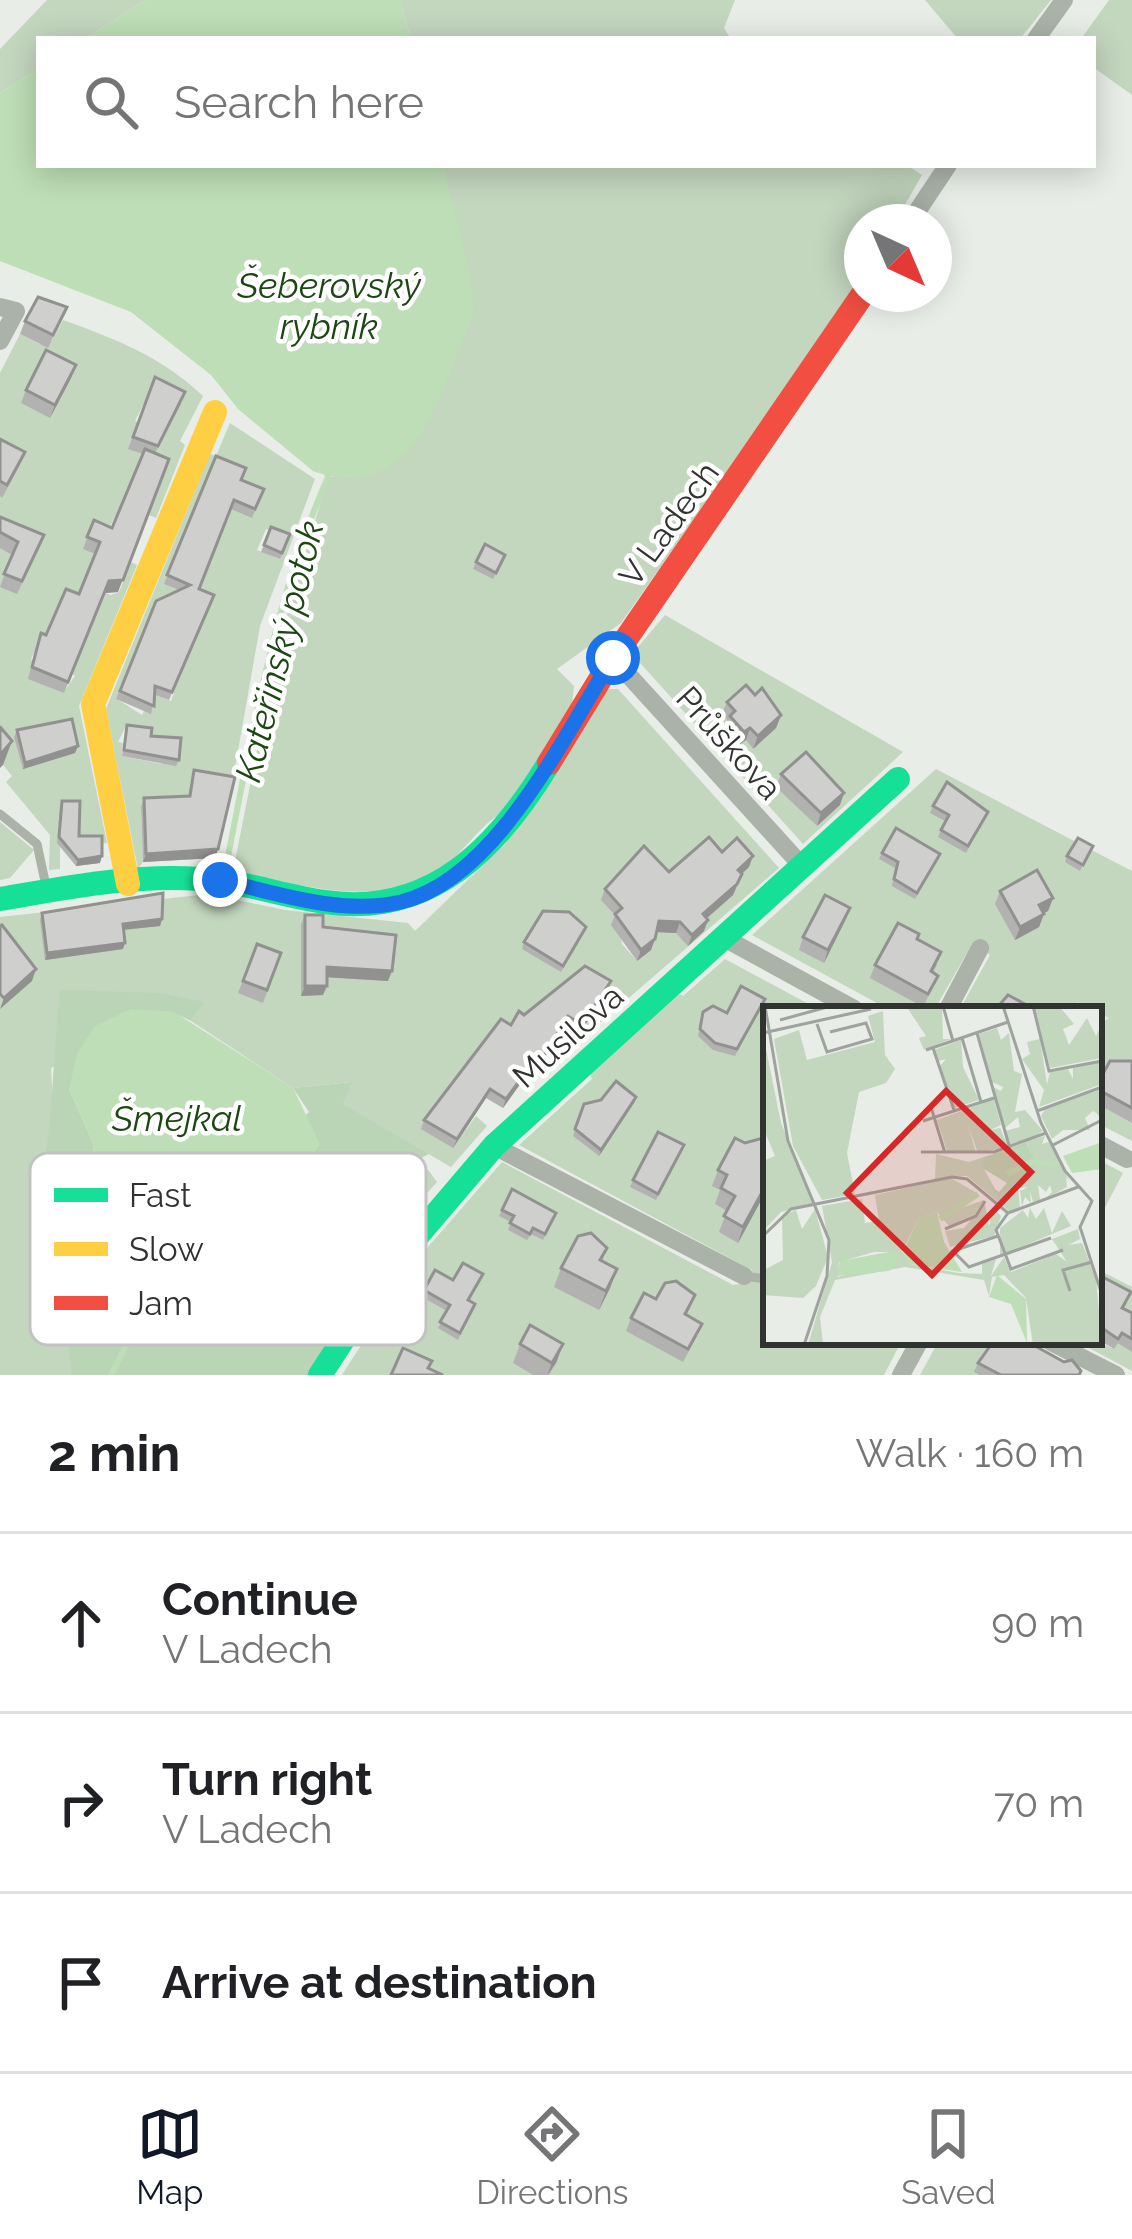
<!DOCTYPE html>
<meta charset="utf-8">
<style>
:root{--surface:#fff;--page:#f6f6f6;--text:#202124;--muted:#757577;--line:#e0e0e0;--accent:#111827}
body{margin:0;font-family:Raleway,sans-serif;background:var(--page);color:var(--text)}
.compass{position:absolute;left:844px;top:204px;width:108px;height:108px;border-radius:50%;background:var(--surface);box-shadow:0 6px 30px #0003;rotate:136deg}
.stop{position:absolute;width:36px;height:36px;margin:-27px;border:9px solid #1a73e8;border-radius:50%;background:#fff}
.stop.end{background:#1a73e8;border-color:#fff;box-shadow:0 3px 12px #0008}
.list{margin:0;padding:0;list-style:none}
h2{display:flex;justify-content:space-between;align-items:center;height:156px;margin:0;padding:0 48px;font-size:51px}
h2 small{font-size:39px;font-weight:400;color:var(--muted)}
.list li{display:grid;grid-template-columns:78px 1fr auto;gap:36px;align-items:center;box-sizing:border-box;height:180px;padding:0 48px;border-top:3px solid var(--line)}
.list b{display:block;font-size:45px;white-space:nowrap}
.list p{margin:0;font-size:39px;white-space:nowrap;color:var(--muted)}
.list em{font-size:39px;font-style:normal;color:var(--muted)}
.icon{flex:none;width:66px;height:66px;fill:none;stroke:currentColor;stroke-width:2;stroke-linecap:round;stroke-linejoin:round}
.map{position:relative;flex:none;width:1132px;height:1375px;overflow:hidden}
.search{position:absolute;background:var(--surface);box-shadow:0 6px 30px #0003;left:36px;right:36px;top:36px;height:132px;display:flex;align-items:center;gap:30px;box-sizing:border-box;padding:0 42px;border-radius:0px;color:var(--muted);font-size:45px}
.sheet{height:696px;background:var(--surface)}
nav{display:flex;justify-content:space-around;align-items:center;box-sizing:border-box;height:168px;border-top:3px solid var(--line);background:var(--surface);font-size:33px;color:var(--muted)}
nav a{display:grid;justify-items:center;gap:6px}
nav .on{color:var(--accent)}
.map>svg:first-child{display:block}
.green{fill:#c3d6be;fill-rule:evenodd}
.forest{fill:#bad5b5}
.water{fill:#bddeb6}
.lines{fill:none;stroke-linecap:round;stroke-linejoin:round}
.stream{stroke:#bddeb6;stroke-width:6}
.lane{stroke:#abb3a9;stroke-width:9}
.street{stroke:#abb3a9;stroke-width:18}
.fast{stroke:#16e098;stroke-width:24}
.slow{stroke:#ffcf43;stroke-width:24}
.jam{stroke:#f24e42;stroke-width:24}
.wall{fill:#b2b2b1}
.shaded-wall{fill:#919190}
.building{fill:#cfcfce;stroke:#919190;stroke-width:3}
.route{stroke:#1a73e8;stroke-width:15}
.labels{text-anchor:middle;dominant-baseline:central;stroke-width:9;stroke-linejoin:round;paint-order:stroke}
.street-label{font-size:33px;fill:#30332f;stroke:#fff}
.water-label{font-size:36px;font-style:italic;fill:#1c4612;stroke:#fff}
.inset-river{fill:none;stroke:#bddeb6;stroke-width:6}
.inset-road{fill:none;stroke:#9ea39d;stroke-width:3}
.view{fill:#d62828;fill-opacity:0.15;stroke:#d62828;stroke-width:6}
.inset-edge{fill:none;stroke:#30332f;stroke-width:6}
.key{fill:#fff;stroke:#c1c2c1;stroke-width:3}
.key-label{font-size:33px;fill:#30332f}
</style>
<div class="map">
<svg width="1132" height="1375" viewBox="0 0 1132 1375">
<rect width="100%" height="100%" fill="#e8ede7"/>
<g class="green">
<path d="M47,0H145L85,39H39V69L0,93V49Z"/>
<path d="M400,0H735L724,28L731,39H411Z"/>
<path d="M925,0H1051L1020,39H958Z"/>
<path d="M1109,0H1132V95L1093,67V39H1081Z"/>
<path d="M443,165H907L922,175L895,222H862V280L857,289L621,623L557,669L574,686L572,704L508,810C483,820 467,849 445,866C385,912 300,885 233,871L278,645L328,477L362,474L473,309Z"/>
<path d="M63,320C116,339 162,357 203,396L180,441L185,445L156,518L122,504L95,554L98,590L111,595L119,592L131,562L137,565L79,706L107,843H60V869L49,870L50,835L6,782L12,776L0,761V496L20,465L0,454V373L20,334L39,344L51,342ZM151,389L163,436L135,421ZM38,645L75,676L63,693L31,659Z"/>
<path d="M230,423L315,479L260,626L232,785L212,815L141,807L143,862L138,869L106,709L210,454L216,456ZM266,529L288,537L279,559L257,550ZM209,563L191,595L211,604L204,620L194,617L179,590L164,583ZM127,673L174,693L171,701L152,694L142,715L117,699ZM125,728L149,730V742L162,764L122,756L123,743L118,742Z"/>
<path d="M665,615L903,752L803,844L632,654ZM741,698L750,707L757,701L776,728L753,749L746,740L739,745L726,730L731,724L723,714ZM801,765L819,784L823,781L839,805L817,826L777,786Z"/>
<path d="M607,689H618L779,868L564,1054L522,1029L459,1139L476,1116L487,1126L451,1167L342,1104L351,1082L293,1088L191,1021L203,1002L51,1068L54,1123L40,1188L67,1226L71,1375H0V917L208,894L285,910L408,923L415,931L504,845ZM618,919L704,931L657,932L637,961L622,944Z"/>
<path d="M936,769L1132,871V1065L1099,1085V1025L1109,1018L1077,1002V1009H960L990,955L972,944L935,1009H888L752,935Z"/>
<path d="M0,822L34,850L10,878L0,880Z"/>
<path d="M725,959L818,1009H766V1342H901L884,1375H342L413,1264L502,1162L733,1285L747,1283L752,1270L519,1145L592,1079L588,1069L674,992L683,996Z"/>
<path d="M1099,1105L1132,1123V1141L1099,1124Z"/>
<path d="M420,1159L437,1182L402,1221L349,1194Z"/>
<path d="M1099,1160L1123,1173L1099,1219Z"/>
<path d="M1099,1270L1132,1287V1371L1078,1342H1099L1114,1349Z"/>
<path d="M938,1342H997L975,1373L979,1375H920Z"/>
</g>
<path class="forest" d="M60,990L160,993L204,1002L191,1021C157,1003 129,1010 95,1026L69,1089L94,1145L89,1179L117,1208L214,1201L309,1112L293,1088L352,1082L343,1104L429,1154L350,1193L411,1229L309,1375H71L67,1317L53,1311C63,1265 81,1223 40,1188C54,1122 52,1057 60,990Z"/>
<g class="water">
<path d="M145,0H400L411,39H85Z"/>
<path d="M39,69V165H443C450,198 476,281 473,310C471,327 460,347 454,363C431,426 396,501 313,471L238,409L211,375L131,312L0,261V93Z"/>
<path d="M131,1009L174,1012L293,1088L320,1144C282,1206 181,1207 117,1208L89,1179L94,1145L69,1089L77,1054L95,1026Z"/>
</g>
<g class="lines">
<g class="stream">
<path d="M225,871C252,738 273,601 328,477L326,470"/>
<path d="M111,1375L127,1343L152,1200"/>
</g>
<g class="lane">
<path d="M0,814L37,844L46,886"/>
<path d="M744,1276L766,1279"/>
</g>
<g class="street">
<path d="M1036,39L1064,0"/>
<path d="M910,222L948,165"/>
<path d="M0,307L16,311L0,341"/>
<path d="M613,658L803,867"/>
<path d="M726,939L854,1009"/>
<path d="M948,1009L980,948"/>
<path d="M1099,1144L1127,1159"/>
<path d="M494,1146L744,1276"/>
<path d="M1051,1342L1116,1375"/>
<path d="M901,1375L919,1342"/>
</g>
<g class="fast">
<path d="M0,899C65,888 133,874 200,879C242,881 283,896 325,902C431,918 498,847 549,763"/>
<path d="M320,1375L390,1268L494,1146L898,779"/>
</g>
<path class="slow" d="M128,884L93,704L215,412"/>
<path class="jam" d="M549,763L615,655L863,294"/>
</g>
<g class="wall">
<path d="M67,307L48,348L20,334L25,321Z"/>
<path d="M155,377L181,404L155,453L118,592L105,593L64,693L28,679L37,644L41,633L46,635L79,594L95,554L83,549L94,520L112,528L143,454L128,449Z"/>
<path d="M71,378L50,418L21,403L26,390Z"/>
<path d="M0,439L20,465L2,498L0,496Z"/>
<path d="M216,456L242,480L264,489L252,518L231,509L199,589L214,595L169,700L155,695L151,714L116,699L156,601L179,590L164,584Z"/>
<path d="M0,517L44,535L17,594L0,587L12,555L0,548Z"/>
<path d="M271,527L290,534L280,559L261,552Z"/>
<path d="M503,561L493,579L473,569L476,562Z"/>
<path d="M755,695L781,715L776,728L753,749L746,740L739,745L725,729L728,721L722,714L727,702Z"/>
<path d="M127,725L151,736L179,760L176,766L122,756Z"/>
<path d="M17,730L78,746L75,753L23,769L14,737Z"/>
<path d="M194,770L218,849L215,858L143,862L141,807L144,798L188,796Z"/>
<path d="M781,774L840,805L817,826L776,787Z"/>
<path d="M62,801L79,836L100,863L76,866L57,843L60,808Z"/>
<path d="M933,806L988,812L966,853L938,837L945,821L930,813Z"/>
<path d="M1093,846L1080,871L1065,862L1067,856Z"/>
<path d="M722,852L749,867L742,874L733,895L707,918L708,920L704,931L688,946L676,933L656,932L651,950L637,961L611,925L615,915L601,900L605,889L669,872Z"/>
<path d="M882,853L940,854L915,899L892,886L895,868L879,859Z"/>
<path d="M1000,891L1053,898L1048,911L1044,913L1039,927L1015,940L995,904Z"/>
<path d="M850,908L824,963L799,950L803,937Z"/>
<path d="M42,913L162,919L160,926L124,930L123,949L45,960L40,920Z"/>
<path d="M305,915L323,927L388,981L327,977L323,995L301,996V924Z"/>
<path d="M583,934L561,972L522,949L524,942Z"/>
<path d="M917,939L937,965L933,972L938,976L923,1007L870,978L875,965Z"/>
<path d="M257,944L281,953L263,1003L238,993Z"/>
<path d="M608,990L579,1034L564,1025L540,1065L533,1066L503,1108L486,1098L453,1148L421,1129L424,1120L511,1025L524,1015Z"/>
<path d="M762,1005L735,1056L713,1050L698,1036L703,1012L727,1013Z"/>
<path d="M1132,1061V1123L1099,1105V1081Z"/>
<path d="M636,1097L599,1156L573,1136L584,1104Z"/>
<path d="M745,1143L766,1147V1196L764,1195L738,1243L719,1232L727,1211L715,1204L720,1190L712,1186L718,1170Z"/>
<path d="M684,1145L656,1200L630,1187L633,1180Z"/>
<path d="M502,1210L553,1219L543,1240L531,1234L527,1240L508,1230L511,1222L499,1216Z"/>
<path d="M607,1248L602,1261L617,1269L610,1288L599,1310L554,1287L561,1268Z"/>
<path d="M483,1274L469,1301L475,1304L458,1340L438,1328L447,1311L422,1297L424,1290L453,1280Z"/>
<path d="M1099,1275L1127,1302L1124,1309L1132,1313V1352L1118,1343L1114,1349L1099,1340Z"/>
<path d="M656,1299L690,1308L686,1315L697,1336L683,1362L626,1331L631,1318Z"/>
<path d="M520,1344H563L556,1363L549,1375H533L513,1363Z"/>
<path d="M978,1363L1079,1375H979L974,1372Z"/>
</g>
<g class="shaded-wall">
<path d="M76,365L71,378L50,418L55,405Z"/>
<path d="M169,459L118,592L105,593L64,693L109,581Z"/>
<path d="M781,715L776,728L753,749L758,736Z"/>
<path d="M750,728L746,740L739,745L744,732Z"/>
<path d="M12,741L3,765L0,768V755Z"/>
<path d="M78,746L75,753L23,769L25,763Z"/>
<path d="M844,793L840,805L817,826L821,813Z"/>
<path d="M218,849L215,858L143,862L146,854Z"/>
<path d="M102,856L100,863L76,866L78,860Z"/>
<path d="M753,856L749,867L734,881L738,870Z"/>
<path d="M742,874L733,895L699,925L703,914Z"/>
<path d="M1053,898L1048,911L1035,918L1039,905Z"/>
<path d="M850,908L845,921L824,963L828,950Z"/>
<path d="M1044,914L1039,927L1015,940L1020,927Z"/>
<path d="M162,919L160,926L121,930L123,924Z"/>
<path d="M708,920L704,931L688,946L692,935Z"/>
<path d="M659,921L680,922L676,933L655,932Z"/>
<path d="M655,939L651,950L637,961L641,950Z"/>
<path d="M125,943L123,949L45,960L47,953Z"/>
<path d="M327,967L392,971L388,981L323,977Z"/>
<path d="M36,969L32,981L0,1009L4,998Z"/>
<path d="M611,981L608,990L579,1034L582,1025Z"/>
<path d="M305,986H327L323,995L301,996Z"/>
<path d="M568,1016L540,1065L533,1066L503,1108L506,1099Z"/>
<path d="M490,1089L486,1098L453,1148L457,1139Z"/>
<path d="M636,1097L634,1103L599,1156L601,1150Z"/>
<path d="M766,1185L764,1195L738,1243L743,1227Z"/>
<path d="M617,1269L610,1288L599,1310L606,1291Z"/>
<path d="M563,1344L556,1363L547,1375L552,1363Z"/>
</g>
<g class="building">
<path d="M38,297L67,307L53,335L25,321Z"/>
<path d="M46,350L76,365L55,405L26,390Z"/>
<path d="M155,377L185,392L158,446L133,437Z"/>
<path d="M0,439L25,452L7,485L0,481Z"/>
<path d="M145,449L169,459L123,580L109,581L68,682L32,667L41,633L46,635L66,589L79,594L100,542L87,537L94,520L112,528Z"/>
<path d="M216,456L246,468L241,480L264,489L255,509L234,500L199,589L214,595L172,692L155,686L154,706L120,691L156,601L190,585L167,575Z"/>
<path d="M0,517L44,535L22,581L4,574L18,542L0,532Z"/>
<path d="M271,527L290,534L282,553L264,545Z"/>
<path d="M485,544L505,555L496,573L476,562Z"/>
<path d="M746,685L755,695L762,688L781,715L758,736L750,728L744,732L730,716L735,711L727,702Z"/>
<path d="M72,719L78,746L25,763L17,730Z"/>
<path d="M127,725L152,728L151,736L181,738L179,760L124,750Z"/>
<path d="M1,728L12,741L0,755V730Z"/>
<path d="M806,752L844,793L821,813L781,774Z"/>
<path d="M194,770L235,777L218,849L146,854L144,798L190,796Z"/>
<path d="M947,782L988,812L968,846L941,830L949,815L933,806Z"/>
<path d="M62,801H80L79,836H102V856L78,860L59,837Z"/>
<path d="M896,828L940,854L917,893L894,879L898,862L882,853Z"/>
<path d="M709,837L722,852L737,838L753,856L738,870L742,874L737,884L703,914L708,920L692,935L680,922L659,921L655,939L641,950L615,914L622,908L605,889L644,846L669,872Z"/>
<path d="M1078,838L1093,846L1083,865L1067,856Z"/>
<path d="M1037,870L1053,898L1039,905L1044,914L1020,927L1000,891Z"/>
<path d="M163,893L162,919L123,924L125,943L47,953L42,913Z"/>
<path d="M825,895L850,908L828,950L803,937Z"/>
<path d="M543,911L569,912L586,927L563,966L524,942Z"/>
<path d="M305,915H323V927L396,935L392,971L327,967V986H305Z"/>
<path d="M898,923L919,934L917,939L941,952L931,971L938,976L928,994L875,965Z"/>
<path d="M2,925L36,969L4,998L0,994V926Z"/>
<path d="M257,944L281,953L267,990L243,981Z"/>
<path d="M585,966L611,981L582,1025L568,1016L544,1056L536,1058L506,1099L490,1089L457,1139L424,1120L501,1019L511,1025L519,1011L524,1015Z"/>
<path d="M741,986L765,999L737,1049L715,1043L700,1029L703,1012L713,1006L727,1013Z"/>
<path d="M1008,995L1034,1009H996Z"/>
<path d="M1110,1061H1132V1108L1099,1090V1081Z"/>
<path d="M616,1081L636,1097L601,1150L575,1129L584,1104L601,1100Z"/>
<path d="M658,1132L684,1145L658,1194L633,1180Z"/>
<path d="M735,1138L745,1143L763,1138L766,1147V1185L743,1227L724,1216L735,1196L721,1188L727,1175L718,1170Z"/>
<path d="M512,1189L556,1213L545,1234L533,1228L530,1234L510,1223L514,1216L502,1210Z"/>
<path d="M591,1233L607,1248L600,1260L617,1269L606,1291L561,1268L578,1236Z"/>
<path d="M463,1263L483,1274L468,1300L475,1304L460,1333L440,1322L450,1305L424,1290L435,1270L453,1280Z"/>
<path d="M1099,1275L1131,1292L1122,1308L1132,1313V1339L1122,1333L1118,1339L1099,1326Z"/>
<path d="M676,1281L695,1295L685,1314L702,1324L688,1349L631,1318L644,1293L656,1299L665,1283Z"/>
<path d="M530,1325L563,1344L552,1363L520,1344Z"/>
<path d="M993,1342H1028L1064,1362L1072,1360L1081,1371L1079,1375H1001L978,1363Z"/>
<path d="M403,1348L432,1361L428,1368L443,1375H391Z"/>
</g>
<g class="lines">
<path class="route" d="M220,880C276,893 343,916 401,902C497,879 564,735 613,658"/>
</g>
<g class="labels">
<g class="street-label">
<text transform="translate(669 524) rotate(-54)">V Ladech</text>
<text transform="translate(729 743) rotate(48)">Průškova</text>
<text transform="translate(568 1036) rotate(-42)">Musilova</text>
</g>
<g class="water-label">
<text x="329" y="285">Šeberovský<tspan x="329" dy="41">rybník</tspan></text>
<text transform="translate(279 651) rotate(-76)">Kateřinský potok</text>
<text x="177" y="1118">Šmejkal</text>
</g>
</g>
<g transform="translate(763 1006)">
<rect width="339" height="339" fill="#e8ede7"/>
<path d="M143,0H179L180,33H188L161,44L156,32L163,30ZM296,0L311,18L300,23L306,39L324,12L333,30L339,18V52L287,62L271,3ZM120,5L122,49L132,63L123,77L96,86L84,147L92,188L59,194L30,140L11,33L36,24L44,54L112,36L105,10ZM234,22L238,34L246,27L251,65L259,68L252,106L262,104L280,125L264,135L282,130L279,138L286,136L307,176L303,171L304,181L282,193L289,186L287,179L283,186L275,179L277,194L270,196L267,185L268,197L262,191L259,201L257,185L265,181L255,182L257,202L246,205L204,170L186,171L214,187L189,205L221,194L212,208L186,220L174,206L156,212L139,246L147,258L195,267L219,268V258L233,253L228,270L241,251L248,266L293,248L304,256L289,233L315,223L317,233L305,239L319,237L333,273L339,339H270L263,292L241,269L229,271L226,290L221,274L142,261L72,274L57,311L60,338L45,339L69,256L59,200L99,193L102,217L116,215L112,189L179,174L172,173L173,148L206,156L227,149L221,163L236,190L272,158L263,135L247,140L242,125L257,121L255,111L241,123L230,81L238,85L240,81L229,76L216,28ZM111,246H131L137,256L74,271L76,256ZM0,28L18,117L51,197L18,206L0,225V155L12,150L0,121ZM277,33L284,78L287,66L305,63L310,73V62L337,56L339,78L276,101L281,84L259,53L267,48L264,36ZM198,34L200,61L216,94L191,102L177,60L183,53L175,55L171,44ZM339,83V113L330,104L335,116L330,105L322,112L327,124H300L289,133L278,110L282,103ZM231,93L238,119L227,124L237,122L245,141L215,147L205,119L213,147L184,145L174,114ZM222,198L226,220L231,203L238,210L231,230L187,241L182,225L201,222ZM267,202L273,213L281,202L289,227L299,205L308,220L237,250V222L260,204L265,212ZM52,203L65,251L53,280L40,292L0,289L1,264L20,254L19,210L33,204L39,223Z" fill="#c3d6be" fill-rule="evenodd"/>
<path d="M263,136L273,158L236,191L226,179L236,186L244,177L221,163L220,152Z" fill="#bad5b5"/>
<path d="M339,136V163L309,167L300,150ZM174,206L181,236L199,266L147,258L139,248L156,212ZM131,245L137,256L126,265L73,270L77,255ZM234,269L263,293L264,337L248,298L226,291Z" fill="#bddeb6"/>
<path class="inset-river" d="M244,168L268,156L296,159M177,213L215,188"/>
<path class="inset-road" d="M2,0L25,135L66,234L64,270L41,339M180,0L190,35M240,0L278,117L302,165L329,195L317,221L339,289M270,0L286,65L339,55M17,14L68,0M54,18L64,46L109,33L103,17L67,26M0,27L108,3M214,27L247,143M199,32L218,96M170,42L191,104M163,44L245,16M168,101L182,147M274,105L339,81M160,115L231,92M290,139L339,114M158,146H231L283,127M245,207L233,224L248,263L300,244M182,223L213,210L222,195M0,230L28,203L189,171L204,173L245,207L315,181M235,230L190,245L206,261L288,232M307,285L300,264L329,256"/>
<path class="view" d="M183,85L268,166L169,269L84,187Z"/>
<rect width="339" height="339" class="inset-edge"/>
</g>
<rect x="30" y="1153" width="396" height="192" rx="18" class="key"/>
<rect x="54" y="1188" width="54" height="14" fill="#16e098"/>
<rect x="54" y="1242" width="54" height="14" fill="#ffcf43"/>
<rect x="54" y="1296" width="54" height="14" fill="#f24e42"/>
<g class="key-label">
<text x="129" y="1207">Fast</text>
<text x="129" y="1261">Slow</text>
<text x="129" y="1315">Jam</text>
</g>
</svg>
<svg class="compass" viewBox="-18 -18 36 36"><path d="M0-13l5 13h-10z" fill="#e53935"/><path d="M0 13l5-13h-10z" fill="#757577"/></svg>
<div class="stop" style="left:613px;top:658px"></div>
<div class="stop end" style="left:220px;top:880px"></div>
<div class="search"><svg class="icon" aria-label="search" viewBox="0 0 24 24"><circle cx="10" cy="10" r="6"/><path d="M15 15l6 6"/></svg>Search here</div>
</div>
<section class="sheet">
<h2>2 min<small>Walk · 160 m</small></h2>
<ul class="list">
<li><svg class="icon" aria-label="ahead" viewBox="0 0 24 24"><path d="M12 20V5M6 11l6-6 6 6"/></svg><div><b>Continue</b><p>V Ladech</p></div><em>90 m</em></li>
<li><svg class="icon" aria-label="right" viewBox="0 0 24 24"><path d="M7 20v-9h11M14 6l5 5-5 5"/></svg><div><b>Turn right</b><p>V Ladech</p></div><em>70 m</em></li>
<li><svg class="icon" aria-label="arrive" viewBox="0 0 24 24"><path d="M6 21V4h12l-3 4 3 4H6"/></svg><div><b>Arrive at destination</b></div></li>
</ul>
</section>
<nav>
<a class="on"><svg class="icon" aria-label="map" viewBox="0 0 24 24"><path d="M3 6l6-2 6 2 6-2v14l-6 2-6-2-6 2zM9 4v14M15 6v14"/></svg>Map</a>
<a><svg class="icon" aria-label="directions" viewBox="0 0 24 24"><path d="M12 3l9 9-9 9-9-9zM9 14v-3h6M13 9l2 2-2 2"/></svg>Directions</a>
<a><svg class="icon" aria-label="saved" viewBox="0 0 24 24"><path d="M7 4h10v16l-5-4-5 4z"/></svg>Saved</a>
</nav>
